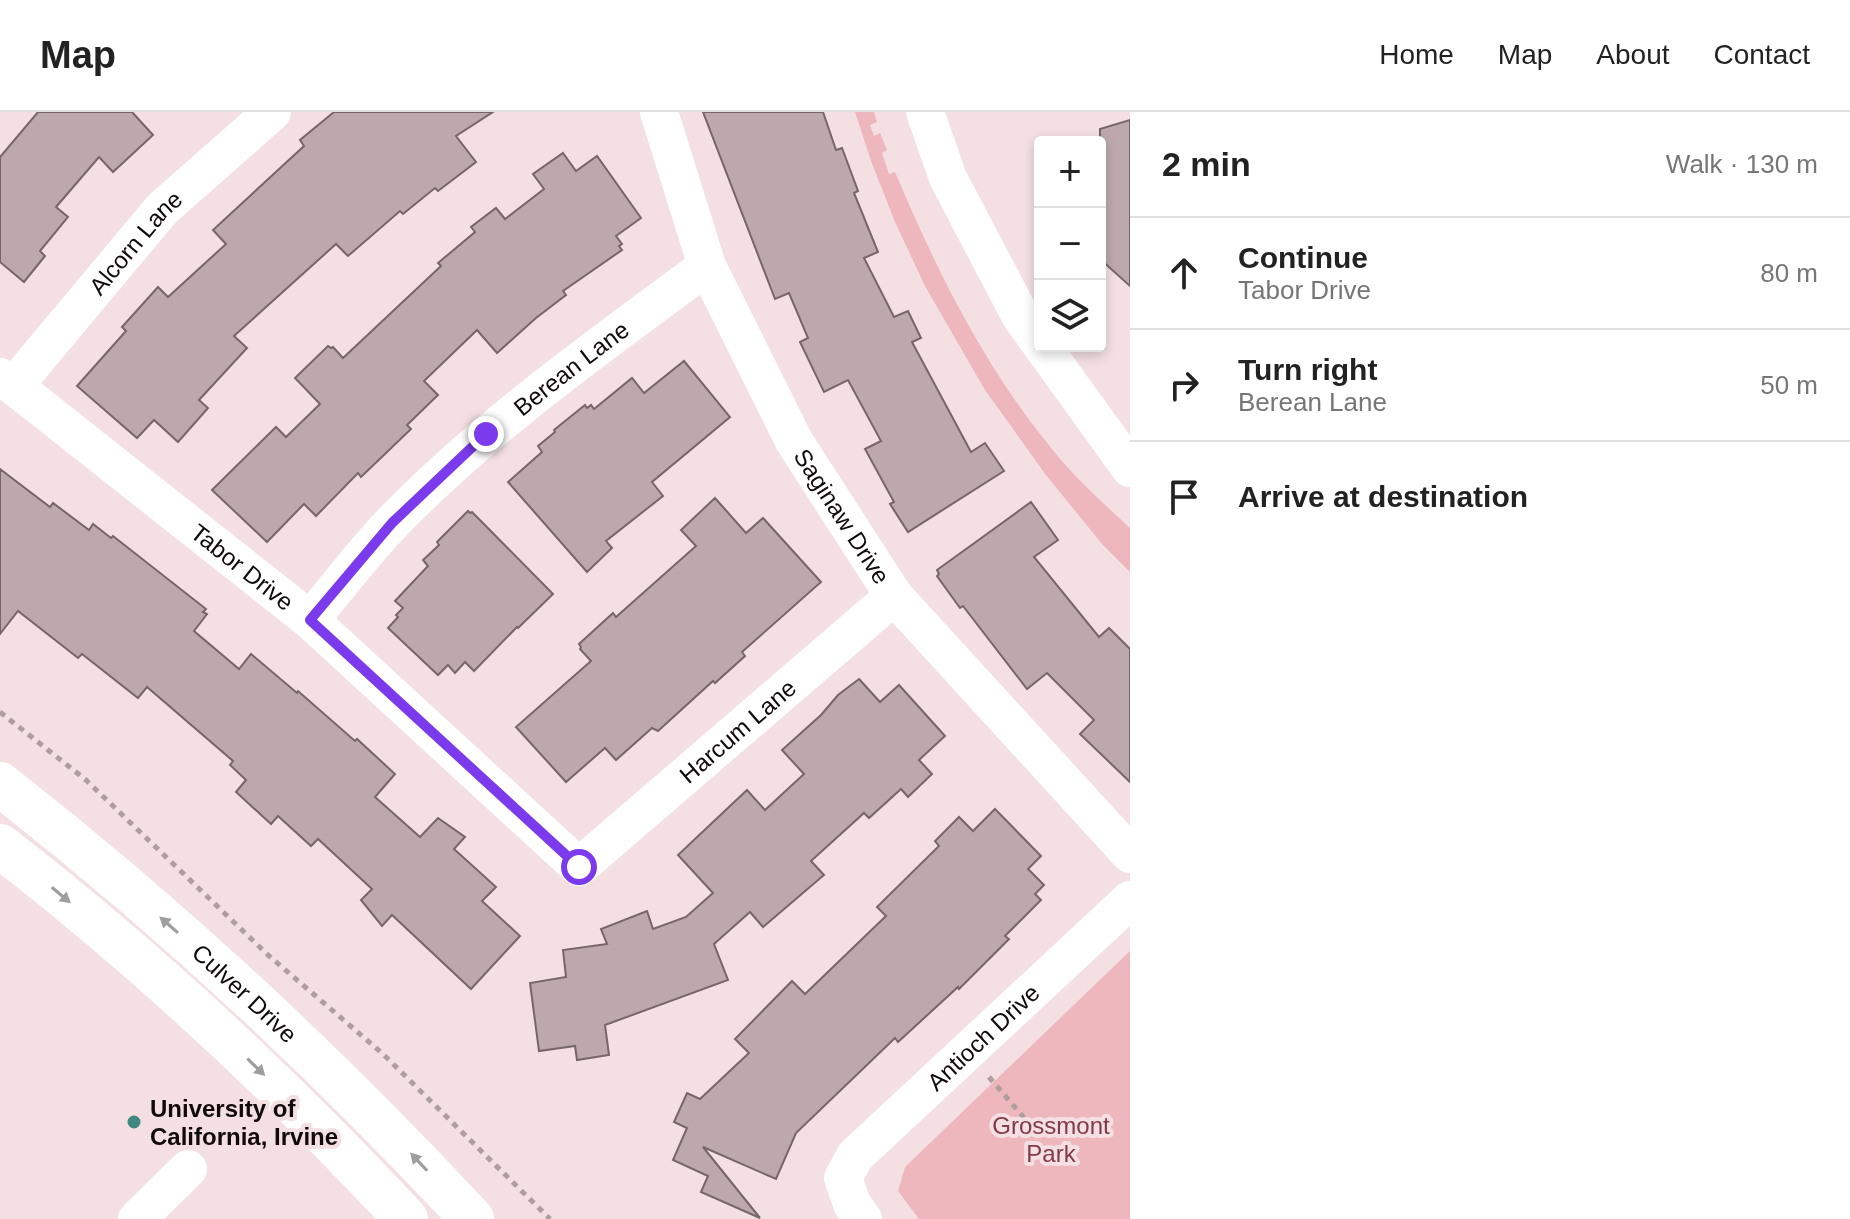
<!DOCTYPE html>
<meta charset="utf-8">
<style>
:root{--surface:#fff;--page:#f6f6f6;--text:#222;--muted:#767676;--line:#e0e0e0}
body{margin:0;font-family:Helvetica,sans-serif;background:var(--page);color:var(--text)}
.controls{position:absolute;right:24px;top:24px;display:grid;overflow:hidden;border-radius:8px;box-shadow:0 4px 12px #0003}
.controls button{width:72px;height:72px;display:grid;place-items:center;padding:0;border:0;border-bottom:2px solid var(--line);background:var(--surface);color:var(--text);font:40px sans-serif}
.stop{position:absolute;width:24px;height:24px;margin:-18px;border:6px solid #7c3aed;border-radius:50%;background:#fff}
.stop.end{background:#7c3aed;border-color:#fff;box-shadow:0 2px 8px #0008}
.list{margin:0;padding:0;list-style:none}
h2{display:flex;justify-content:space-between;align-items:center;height:104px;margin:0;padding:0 32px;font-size:34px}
h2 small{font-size:26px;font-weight:400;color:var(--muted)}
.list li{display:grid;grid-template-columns:52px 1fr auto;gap:24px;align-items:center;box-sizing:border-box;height:112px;padding:0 32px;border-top:2px solid var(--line)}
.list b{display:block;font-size:30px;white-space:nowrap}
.list p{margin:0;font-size:26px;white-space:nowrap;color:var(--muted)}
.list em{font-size:26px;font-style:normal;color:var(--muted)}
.icon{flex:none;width:44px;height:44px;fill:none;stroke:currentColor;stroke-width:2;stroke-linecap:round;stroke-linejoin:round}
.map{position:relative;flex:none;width:1130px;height:1107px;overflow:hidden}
header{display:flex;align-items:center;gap:48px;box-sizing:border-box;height:112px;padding:0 40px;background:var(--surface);border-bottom:2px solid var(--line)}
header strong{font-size:38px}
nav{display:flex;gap:44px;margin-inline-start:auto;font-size:28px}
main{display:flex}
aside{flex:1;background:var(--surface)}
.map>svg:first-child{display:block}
.green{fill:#eeb6bd}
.building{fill:#bda9ab;stroke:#776668;stroke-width:2}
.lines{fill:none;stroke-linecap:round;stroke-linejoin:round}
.path{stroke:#ae9ea0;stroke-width:5;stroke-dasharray:6 6;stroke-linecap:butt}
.minor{stroke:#fff;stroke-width:38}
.major{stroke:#fff;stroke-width:44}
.oneway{fill:#a09d9d}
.route{stroke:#7c3aed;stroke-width:10}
.poi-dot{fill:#408781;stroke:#f4e0e2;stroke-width:3}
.labels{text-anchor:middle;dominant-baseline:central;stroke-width:8;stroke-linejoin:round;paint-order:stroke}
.street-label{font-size:24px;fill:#110a0b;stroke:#f4e0e2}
.poi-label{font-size:24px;font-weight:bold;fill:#110a0b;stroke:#f4e0e2;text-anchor:start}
.park-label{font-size:24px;fill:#833947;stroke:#f4e0e2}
</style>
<header>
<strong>Map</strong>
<nav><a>Home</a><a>Map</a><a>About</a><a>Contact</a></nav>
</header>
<main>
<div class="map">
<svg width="1130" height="1107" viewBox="0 0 1130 1107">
<rect width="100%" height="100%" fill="#f4e0e2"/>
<g class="green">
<path d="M855,0H874L877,10L870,13L874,24L880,21L887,38L882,41L889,62L895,60C936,157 984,255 1052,337C1075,366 1103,391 1130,416V460L1102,432L1046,363L985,278L925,174L895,110L871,49Z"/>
<path d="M1130,839V1107H919L898,1079L905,1055Z"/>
</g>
<g class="building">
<path d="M38,0H132L153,23L113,60L99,45L56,95L68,105L40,139L45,144L24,170L0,150V45Z"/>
<path d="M334,0H493L456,24L476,50L438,79L435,76L403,102L400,99L348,144L336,132L234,224L247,236L199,288L208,296L178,330L154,308L137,326L77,274L126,219L122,215L158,175L168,185L226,132L213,118L304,34L300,28Z"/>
<path d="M703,0H823L836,38L842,36L858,79L854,81L878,140L864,146L894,205L908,199L921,226L912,230L971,340L985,331L1004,359L908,420L890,392L894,390L865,337L881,329L848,268L824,280L800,230L808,226L789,181L775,187Z"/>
<path d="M1130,8V174L1100,147V17Z"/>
<path d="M563,41L576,59L597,44L641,106L616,124L622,132L619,134L622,138L563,179L566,183L536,206L497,241L477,218L424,269L438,283L407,313L411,317L361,365L358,361L316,404L304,392L267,430L212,378L276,315L286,325L320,292L295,266L328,234L331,236L333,235L343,246L441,154L438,151L475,120L471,115L496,96L505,107L544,77L533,62Z"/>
<path d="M684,249L730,305L652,370L663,384L606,429L612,436L587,460L508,370L542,340L538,334L555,320L554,318L585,293L587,296L591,293L594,297L632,266L644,281Z"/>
<path d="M0,357L50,395L53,391L89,418L93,412L111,426L113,424L206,497L203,500L207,502L194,519L239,557L251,542L297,581L298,579L355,629L357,627L395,662L375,685L420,725L438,706L465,725L454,737L496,775L482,789L520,824L471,877L392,803L382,814L361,788L372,777L318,727L311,734L278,704L271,712L236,680L246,668L230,653L233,649L147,575L138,586L82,542L78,546L18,499L0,522Z"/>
<path d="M715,386L746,421L763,406L821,470L742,540L745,544L715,571L713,569L658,619L652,616L616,648L605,636L566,670L516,615L591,549L580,537L581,535L579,532L613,501L616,505L696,434L681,418Z"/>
<path d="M1031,390L1058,428L1034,445L1099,525L1109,516L1130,537V670L1080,622L1094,608L1047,561L1027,577L963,494L960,496L937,464L939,462L937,458Z"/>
<path d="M468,399L470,401L472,400L553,482L518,516L517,515L474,559L465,550L455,561L448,553L438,563L388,516L398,505L396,503L403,496L395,489L428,454L423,448L439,433L437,430Z"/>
<path d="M859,567L880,590L899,573L945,624L919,648L932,662L908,685L901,677L869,706L864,701L811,749L824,763L763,815L750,800L714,832L728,868L605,913L609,943L577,948L575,934L539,939L530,871L566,865L563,838L607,832L601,817L647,799L653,817L686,805L713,781L678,743L747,678L765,698L804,662L782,638L821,603L838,583Z"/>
<path d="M995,697L1041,744L1028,757L1044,773L1035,782L1041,788L1005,824L1009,827L959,877L958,875L898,930L895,926L796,1021L776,1067L703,1035L760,1106L701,1080L708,1064L673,1048L687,1016L674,1010L687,981L700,987L749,941L735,927L792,869L805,882L886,804L877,795L939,734L935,729L959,705L973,719Z"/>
</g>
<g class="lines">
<g class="path">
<path d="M0,600L86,668L268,843L383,942L550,1107"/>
<path d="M989,965L1038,1022L1081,1023"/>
</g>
<g class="minor">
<path id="s1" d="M659,0L707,154L794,329L894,484L1130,742"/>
<path d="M925,0L948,66L1021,205L1040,231"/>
<path d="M1042,234L1130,356"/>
<path id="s2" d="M0,265L14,274L310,508L579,755L894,484"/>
<path id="s3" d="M14,274L162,97L272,0"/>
<path id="s4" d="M310,508C337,476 363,441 392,411C487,313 599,234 707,154"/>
<path d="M137,1107L188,1057"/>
<path id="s5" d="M863,1107L852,1092L843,1066L855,1044L1130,788"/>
</g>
<g class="major">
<path id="s6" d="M0,672C169,804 326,950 472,1107"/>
<path d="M0,734C145,846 281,973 406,1107"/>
</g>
</g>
<defs><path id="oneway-solid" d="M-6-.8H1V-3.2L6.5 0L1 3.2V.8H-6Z" transform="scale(2)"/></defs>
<g class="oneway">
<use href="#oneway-solid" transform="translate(61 783) rotate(40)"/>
<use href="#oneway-solid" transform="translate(169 813) rotate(-139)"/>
<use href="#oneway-solid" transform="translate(256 955) rotate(44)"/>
<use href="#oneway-solid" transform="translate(419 1050) rotate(-133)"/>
</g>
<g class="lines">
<path class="route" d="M486,322L392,411L310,508L579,755"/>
</g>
<circle class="poi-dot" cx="134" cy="1010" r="8"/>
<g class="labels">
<g class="street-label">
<text stroke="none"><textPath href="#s3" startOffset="188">Alcorn Lane</textPath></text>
<text stroke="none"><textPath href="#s4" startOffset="364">Berean Lane</textPath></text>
<text stroke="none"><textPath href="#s1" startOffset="446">Saginaw Drive</textPath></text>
<text stroke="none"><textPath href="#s2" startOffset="308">Tabor Drive</textPath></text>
<text stroke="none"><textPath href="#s2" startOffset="968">Harcum Lane</textPath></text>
<text stroke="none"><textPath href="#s6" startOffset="322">Culver Drive</textPath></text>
<text stroke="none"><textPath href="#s5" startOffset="246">Antioch Drive</textPath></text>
</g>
<g class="poi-label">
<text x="150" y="996">University of<tspan x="150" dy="28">California, Irvine</tspan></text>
</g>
<g class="park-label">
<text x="1051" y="1013">Grossmont<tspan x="1051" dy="28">Park</tspan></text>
</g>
</g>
</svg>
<div class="controls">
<button>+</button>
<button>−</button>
<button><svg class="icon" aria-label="layers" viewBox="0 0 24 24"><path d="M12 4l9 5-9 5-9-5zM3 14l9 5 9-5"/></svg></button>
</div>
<div class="stop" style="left:579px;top:755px"></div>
<div class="stop end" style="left:486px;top:322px"></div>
</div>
<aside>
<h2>2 min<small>Walk · 130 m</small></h2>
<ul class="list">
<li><svg class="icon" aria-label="ahead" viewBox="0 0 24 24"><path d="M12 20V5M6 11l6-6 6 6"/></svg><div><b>Continue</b><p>Tabor Drive</p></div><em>80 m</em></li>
<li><svg class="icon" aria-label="right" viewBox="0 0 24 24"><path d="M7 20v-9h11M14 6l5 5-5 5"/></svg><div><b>Turn right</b><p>Berean Lane</p></div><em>50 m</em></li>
<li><svg class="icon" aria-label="arrive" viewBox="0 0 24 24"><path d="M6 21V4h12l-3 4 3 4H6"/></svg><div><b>Arrive at destination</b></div></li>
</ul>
</aside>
</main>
